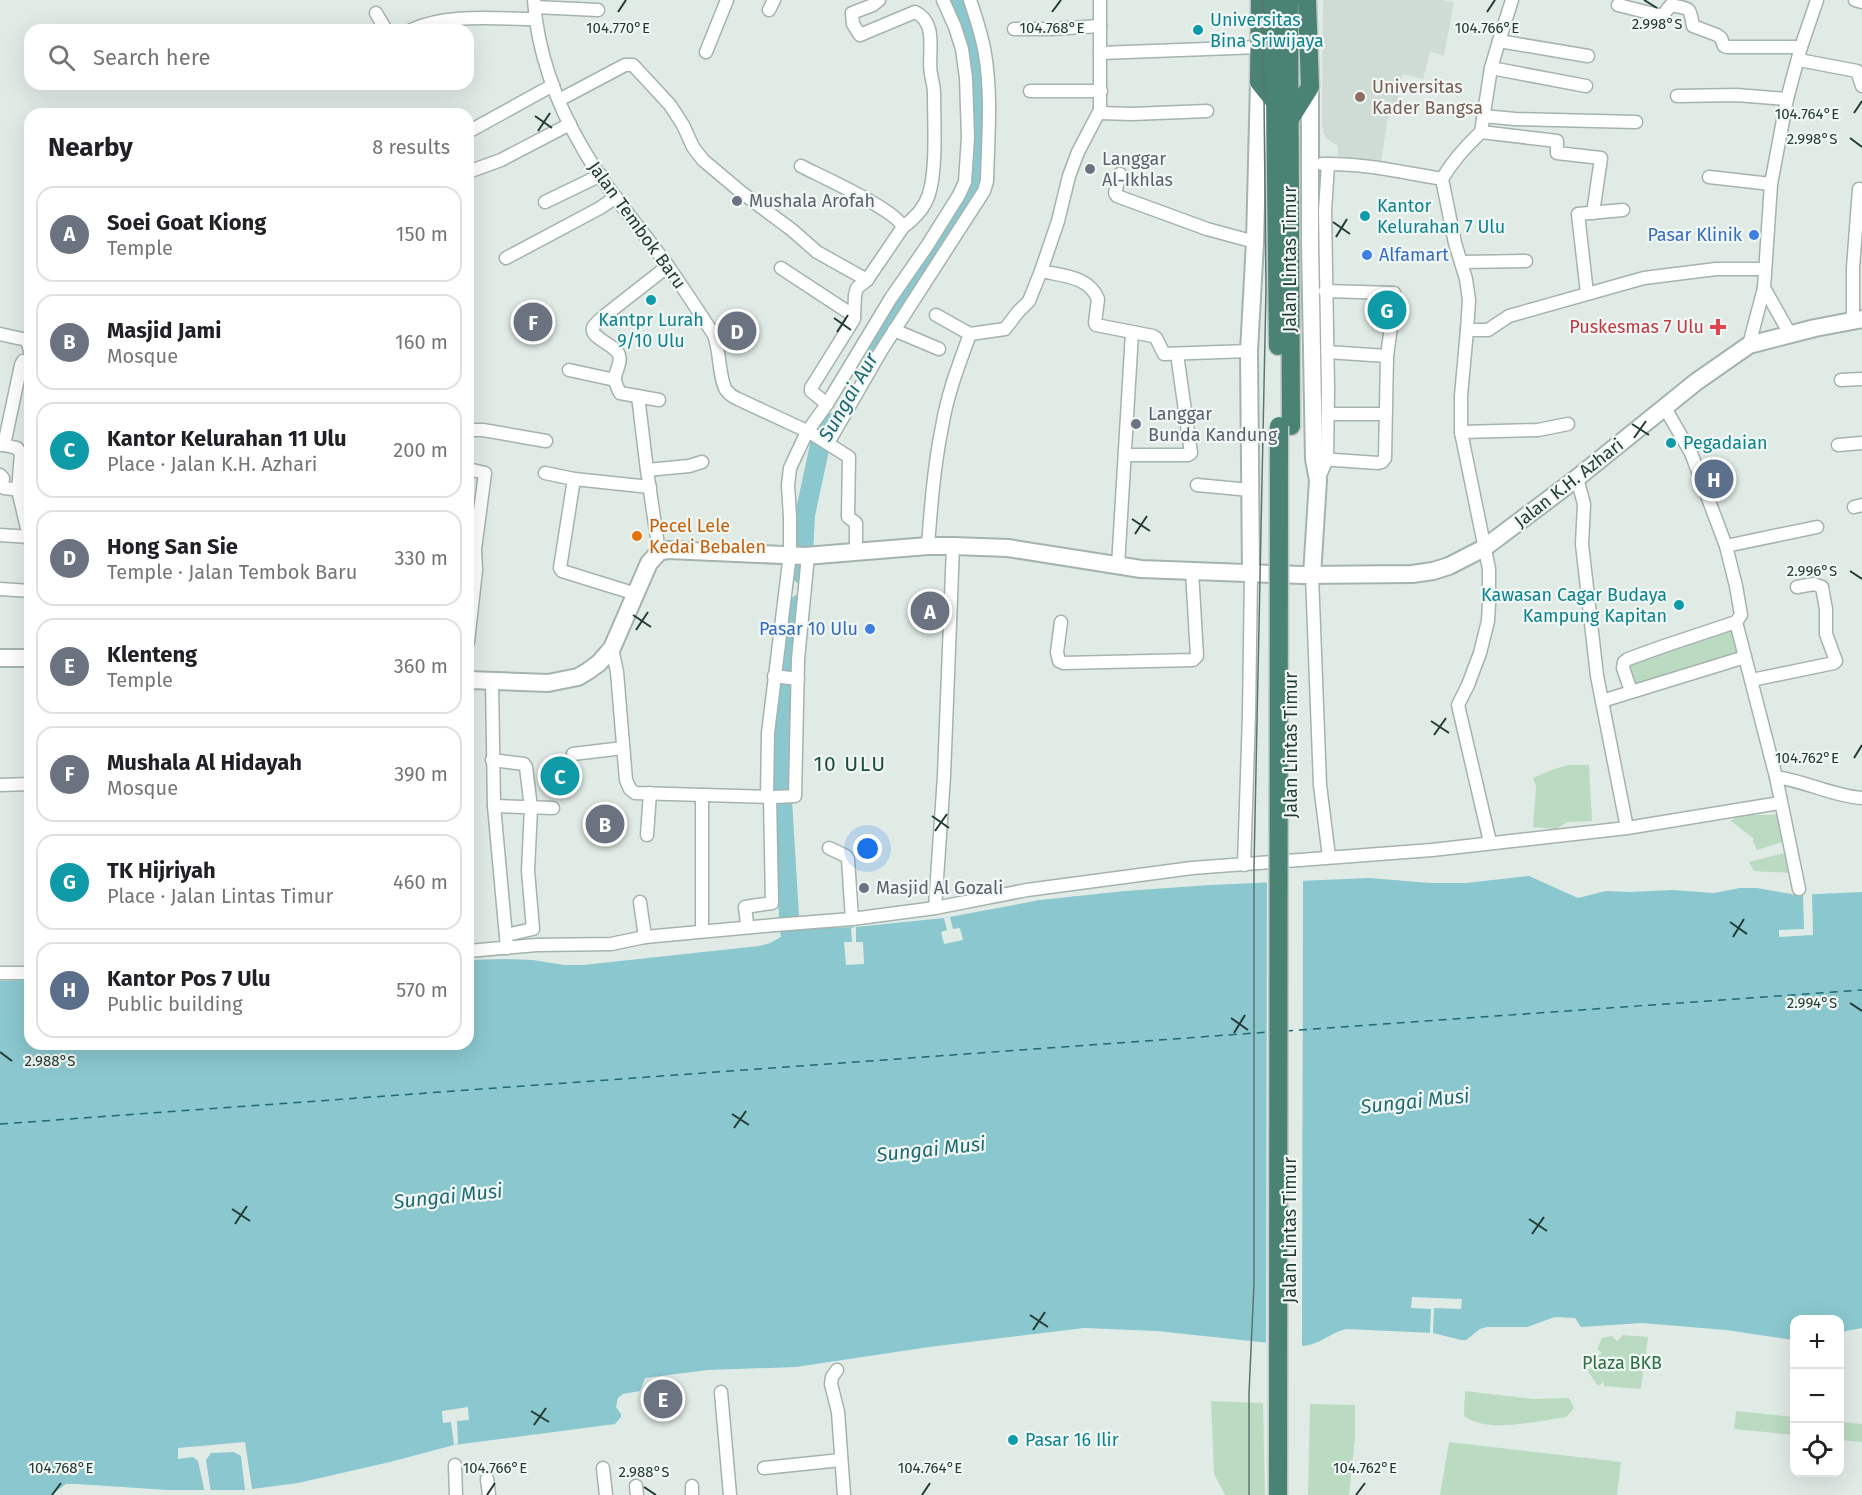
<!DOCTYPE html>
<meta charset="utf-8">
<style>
:root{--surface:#fff;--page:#f2f2f2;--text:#202124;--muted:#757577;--line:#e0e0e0;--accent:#7c493d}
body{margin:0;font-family:"Fira Sans",sans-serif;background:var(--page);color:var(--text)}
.controls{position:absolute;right:18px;bottom:18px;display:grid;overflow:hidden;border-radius:12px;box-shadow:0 6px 24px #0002}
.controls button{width:54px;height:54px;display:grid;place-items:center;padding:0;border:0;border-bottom:2px solid var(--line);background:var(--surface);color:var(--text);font:30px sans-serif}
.you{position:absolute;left:868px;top:849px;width:21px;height:21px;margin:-15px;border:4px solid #fff;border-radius:50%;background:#1a73e8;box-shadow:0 0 0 9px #1a73e833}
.badge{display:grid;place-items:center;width:39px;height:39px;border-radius:50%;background:var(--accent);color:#fff;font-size:20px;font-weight:700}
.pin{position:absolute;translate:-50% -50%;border:3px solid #fff;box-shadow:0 2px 6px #0006}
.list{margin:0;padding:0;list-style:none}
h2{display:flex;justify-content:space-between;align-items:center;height:78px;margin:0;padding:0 24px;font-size:26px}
h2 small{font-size:20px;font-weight:400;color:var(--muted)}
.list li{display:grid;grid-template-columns:39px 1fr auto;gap:18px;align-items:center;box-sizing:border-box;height:96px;margin:0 12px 12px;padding:0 12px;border:2px solid var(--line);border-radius:18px}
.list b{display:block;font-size:22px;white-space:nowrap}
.list p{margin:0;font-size:20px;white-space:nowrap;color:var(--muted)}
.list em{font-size:20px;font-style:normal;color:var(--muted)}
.icon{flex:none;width:33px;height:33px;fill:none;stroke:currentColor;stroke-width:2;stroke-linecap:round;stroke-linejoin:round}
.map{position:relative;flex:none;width:1862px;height:1495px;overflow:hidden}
.search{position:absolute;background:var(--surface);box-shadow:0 6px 24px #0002;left:24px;top:24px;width:450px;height:66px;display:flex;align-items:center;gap:15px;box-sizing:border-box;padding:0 21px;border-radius:18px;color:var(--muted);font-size:22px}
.panel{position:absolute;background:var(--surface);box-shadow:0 6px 24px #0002;left:24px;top:108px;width:450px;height:942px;border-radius:18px}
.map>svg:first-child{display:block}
.built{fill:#cfdbd5}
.green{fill:#badbc1}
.water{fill:#8ac7ce}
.pier{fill:#e1ebe6}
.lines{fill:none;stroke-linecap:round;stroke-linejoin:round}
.river{stroke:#8ac7ce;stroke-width:20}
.ferry{stroke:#1e6a74;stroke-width:1.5;stroke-dasharray:8 6;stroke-linecap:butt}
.minor-casing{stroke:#a4b3ad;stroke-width:15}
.tertiary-casing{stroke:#a4b3ad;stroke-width:20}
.trunk-casing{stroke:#c1c8c6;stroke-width:21}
.minor{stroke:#fff;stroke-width:12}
.tertiary{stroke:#fff;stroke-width:16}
.trunk{stroke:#4a8273;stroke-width:18}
.tram{stroke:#5c766e;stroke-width:1.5}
.trunk-bridge-casing{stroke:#c1c8c6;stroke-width:21;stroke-linecap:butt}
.trunk-bridge{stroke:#4a8273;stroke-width:18}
.ticks{fill:none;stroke:#223b33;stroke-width:2}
.culture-dot{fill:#0f9aa8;stroke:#f1f7f4;stroke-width:2}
.education-dot{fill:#8d6e63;stroke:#f1f7f4;stroke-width:2}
.worship-dot{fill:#6b7280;stroke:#f1f7f4;stroke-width:2}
.shop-dot{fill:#3f7fe0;stroke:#f1f7f4;stroke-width:2}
.health-dot{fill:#e0444e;stroke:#f1f7f4;stroke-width:2}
.food-dot{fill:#e8710a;stroke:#f1f7f4;stroke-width:2}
.labels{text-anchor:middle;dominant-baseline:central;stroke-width:4.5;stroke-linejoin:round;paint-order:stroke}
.culture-label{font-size:18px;fill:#0d838f;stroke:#f1f7f4;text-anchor:start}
.education-label{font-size:18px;fill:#785e54;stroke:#f1f7f4;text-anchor:start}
.worship-label{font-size:18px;fill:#5b616d;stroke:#f1f7f4;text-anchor:start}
.street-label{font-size:18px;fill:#223b33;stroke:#f1f7f4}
.shop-label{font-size:18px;fill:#366cbe;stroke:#f1f7f4;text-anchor:end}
.health-label{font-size:18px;fill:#be3a42;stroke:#f1f7f4;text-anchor:end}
.food-label{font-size:18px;fill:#c56008;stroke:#f1f7f4;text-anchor:start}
.park-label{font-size:18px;fill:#2d7044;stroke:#f1f7f4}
.water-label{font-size:20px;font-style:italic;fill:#1e6a74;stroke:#f1f7f4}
.quarter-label{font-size:21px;letter-spacing:1.5px;fill:#1e4c3f;stroke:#f1f7f4}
.ticks-label{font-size:15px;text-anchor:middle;fill:#223b33;stroke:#f1f7f4;stroke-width:4.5;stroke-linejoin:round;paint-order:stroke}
</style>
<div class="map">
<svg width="1862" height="1495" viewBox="0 0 1862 1495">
<rect width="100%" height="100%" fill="#e1ebe6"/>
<path class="built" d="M1323,0H1441L1454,2L1444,55L1430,52L1423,79L1402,74L1396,115L1388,117L1381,162L1338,156V146L1327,139L1323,132L1322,120Z"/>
<g class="green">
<path d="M1730,628L1739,652L1635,685L1628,664Z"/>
<path d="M1569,765H1589L1592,821L1568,822L1556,829L1533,827L1536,786L1533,778L1554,769Z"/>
<path d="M1777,814L1782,842L1757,850L1753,841L1754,839L1731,821C1743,811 1763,817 1777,814Z"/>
<path d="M1784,853L1791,873L1754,871L1749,862Z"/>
<path d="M1623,1335L1648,1337L1641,1389L1604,1386V1382L1598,1386L1587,1370L1599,1365L1594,1359L1602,1353L1597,1349L1602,1338L1612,1336L1617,1341Z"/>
<path d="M1465,1391L1533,1399L1569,1398L1574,1408L1566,1417C1537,1421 1488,1434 1464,1416Z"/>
<path d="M1211,1401L1263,1403L1265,1495H1225L1214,1474Z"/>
<path d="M1310,1404L1355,1405V1438L1349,1495H1308Z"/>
<path d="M1736,1411L1794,1417V1435L1734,1429Z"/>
<path d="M1840,1422L1862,1424V1442L1840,1440Z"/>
<path d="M1449,1442L1621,1462L1617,1495H1440Z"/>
</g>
<path class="water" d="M1529,876L1578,898L1606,891L1630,892L1672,890L1714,893L1740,888H1757L1797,895L1862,892V1328L1846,1331L1840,1335V1320H1794V1340L1726,1330L1642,1323L1581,1327L1575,1318L1555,1317L1527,1327H1487L1480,1329L1466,1340H1461L1433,1333L1347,1329C1328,1333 1320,1346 1299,1346L1157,1331L1084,1328L929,1347L796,1367L708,1370L645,1378L640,1391L623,1394L618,1398L616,1407L621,1414V1417L615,1424L454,1445L390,1462L298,1483L245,1490H168L76,1484H66L51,1495H0V981L30,980V1044H468V960L505,959L533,960L564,965H583L759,946L770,943L790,932L799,929L856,927L944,918L1040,900L1125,891L1210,885L1369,878L1430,883H1466Z"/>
<g class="pier">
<path d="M1303,878L1302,1349H1299L1266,1346L1267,879Z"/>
<path d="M1812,893L1813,935L1779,937V930L1804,929L1803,894Z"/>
<path d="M950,917L953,929L960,928L963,940L944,944L941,932L947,930L944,918Z"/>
<path d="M856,927V942H863L864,964L846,965L844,942H852L851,928Z"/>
<path d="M1412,1297L1462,1299L1461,1309L1434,1308L1433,1333H1430L1431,1309L1411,1308Z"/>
<path d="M468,1407L469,1420L457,1421L458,1444L454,1445L451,1422L443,1423L442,1411Z"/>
<path d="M245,1442L252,1489L245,1490L241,1456L234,1452L211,1453L206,1460L211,1493H205L198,1461L193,1457L178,1459V1448Z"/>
</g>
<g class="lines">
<g class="river">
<path d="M873,354L929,259L966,206L978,184L981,158L978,81L974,40L957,0"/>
<path d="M802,574L805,515L820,445L833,423"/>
<path d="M790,932L780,767L781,704L800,604"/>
</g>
<g class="ferry">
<path d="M1285,1031L1862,990"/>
<path d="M0,1124L1269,1032"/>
</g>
<g class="minor-casing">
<g id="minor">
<path d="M534,0C537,51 556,103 582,147C606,190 640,227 668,266C684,289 699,312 714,335C720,350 719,379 726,390C729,394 733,397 738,399L811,433L849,457L848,517L856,523V551"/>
<path d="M879,0L873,5L852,13L853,24L860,35L915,12C939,23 927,55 931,74C932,81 934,86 934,93C934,122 937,168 929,194C925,207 914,219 903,227"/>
<path d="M1855,0L1862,2"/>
<path d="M1618,5L1662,16L1671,5C1692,10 1689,6 1693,26L1717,35L1721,38L1724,46L1727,47H1801"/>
<path d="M535,7L598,10"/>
<path d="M769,10L774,0"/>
<path d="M376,13L386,30"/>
<path d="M1014,29H1051L1100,26"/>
<path d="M411,30C449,13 495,19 535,19"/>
<path d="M1499,41L1512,0"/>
<path d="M706,52L727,0"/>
<path d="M1100,53L1260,47"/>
<path d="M1799,60L1857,71L1862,86"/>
<path d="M1491,68L1586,86"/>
<path d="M1030,91H1101"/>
<path d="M1677,96L1736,95L1787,99"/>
<path d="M559,100L625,65H633L670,105L683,125L693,147L703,160L741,192L792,230L817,252L867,280"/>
<path d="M1099,113L1132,114L1207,111"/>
<path d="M1483,116L1515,119L1636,122"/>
<path d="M468,132L553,85"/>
<path d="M1481,132L1491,68L1499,41L1588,56"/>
<path d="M1322,164C1364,163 1401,172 1442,179"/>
<path d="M801,166C822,177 895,209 903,227L867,280L857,288L855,295L854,316"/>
<path d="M468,172L501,160L570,124"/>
<path d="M1120,174L1115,193L1117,196L1207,229L1255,242"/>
<path d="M1709,177L1771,184"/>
<path d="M545,202L601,175"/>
<path d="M1593,213L1601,158L1557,153V141L1481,132C1465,147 1453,160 1442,179L1455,243L1466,279L1469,300L1467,330H1488L1509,316L1644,278L1716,269H1764"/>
<path d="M506,258L600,208L616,197"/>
<path d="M1462,262L1526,261"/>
<path d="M781,268L854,316V319L811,388V391L827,404"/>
<path d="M1041,271C1062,276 1089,276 1098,299L1095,323L1096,325L1153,336L1156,338L1164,354L1249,351"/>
<path d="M1764,288L1790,334"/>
<path d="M1325,291L1394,293L1395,297L1387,356"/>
<path d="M1587,293L1578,214L1623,210"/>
<path d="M936,315L970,334"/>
<path d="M1853,320V268L1859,189"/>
<path d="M894,330L939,349"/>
<path d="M1467,330L1461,396V432L1489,569V604L1488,621L1480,653L1468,685L1458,705L1490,842"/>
<path d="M0,334L27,340L30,351"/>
<path d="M1749,345L1764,288L1771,184L1787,99L1801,47L1817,0"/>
<path d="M569,370L615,380"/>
<path d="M1841,380L1862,379"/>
<path d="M638,396L647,470L659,552"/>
<path d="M659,400L620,393C618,389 615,383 615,379C615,371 622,363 619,355C616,345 590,338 593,328C594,324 600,320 603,317L668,266"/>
<path d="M1328,414H1385"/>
<path d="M468,430H483L546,441"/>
<path d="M1461,432L1538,430L1568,424"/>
<path d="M828,443L881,351L984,191L987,181C988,139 992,95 985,54C982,35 976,18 970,0"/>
<path d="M0,445H4L21,365L23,361L30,363"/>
<path d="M4,445L17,448L21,454L18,490L30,541"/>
<path d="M1838,445L1862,443"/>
<path d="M1125,455H1188L1191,453L1177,354"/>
<path d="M1320,459L1378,463L1382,462L1385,458L1387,356L1327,352"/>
<path d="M468,469L485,473L475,549L476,570L468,642"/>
<path d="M647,470L689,466L702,462"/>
<path d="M545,473L574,479L560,568L562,571L636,594"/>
<path d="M0,475L3,478L2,486L4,488L30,491"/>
<path d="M1577,478L1584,504L1582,544L1597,676L1627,828"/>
<path d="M574,479L650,487"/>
<path d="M1318,480L1327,459L1328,390L1325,211L1328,164"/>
<path d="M1197,485L1250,490"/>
<path d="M1854,507L1862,505"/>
<path d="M0,535L30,537"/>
<path d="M928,546C931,506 934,466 942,427C947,395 959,364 970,334L1005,329L1018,312L1029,301L1041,271L1058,221L1069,176L1078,152L1100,110V0"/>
<path d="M953,546L944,776L935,908L1027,890L1192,868L1432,850L1627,828L1780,803"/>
<path d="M1726,546L1817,527"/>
<path d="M1118,566L1132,333"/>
<path d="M1312,575L1320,785L1329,857"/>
<path d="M0,589L30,591"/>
<path d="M1061,622L1057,652L1059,661L1063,663L1193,660L1197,656L1192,571"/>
<path d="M1736,622L1776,777L1799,889"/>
<path d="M612,648L617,672L626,780L630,789L635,793L774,797L795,796L798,659L808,556"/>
<path d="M774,676L798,679"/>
<path d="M1752,680L1834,663L1836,661L1826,634V609L1822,587L1814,584L1797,587"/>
<path d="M492,682L494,806L507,948"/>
<path d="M1631,691L1623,668L1624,662L1628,659L1664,646L1736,622L1741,615L1736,586L1726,546L1691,453L1665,408"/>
<path d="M1602,701L1745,657"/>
<path d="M573,754L623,748"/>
<path d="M492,760L524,764L526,767L531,808L528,871L533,929L506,935"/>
<path d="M1776,777C1806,781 1832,796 1862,798"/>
<path d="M0,785L30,784"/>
<path d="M767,797L768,733L790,554V517L788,485L790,468L807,432L827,404L891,298L927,246L959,195L965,182L968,137L966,78L962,49L955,27L943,0"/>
<path d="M494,806L553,808"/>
<path d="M647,835L650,793"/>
<path d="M829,848L846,856L848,859L852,919"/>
<path d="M1244,865L1249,715L1251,574"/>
<path d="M640,902L645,937"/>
<path d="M747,923L745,907L772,903L770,797"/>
<path d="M702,928V795"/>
<path d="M468,951L537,945L611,944L645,937L775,925L852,919L935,908"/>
<path d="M0,973H30"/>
<path d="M837,1370L832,1377L831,1384L838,1412L844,1495"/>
<path d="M721,1392L730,1495"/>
<path d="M455,1465L456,1495"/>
<path d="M603,1468L606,1495"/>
<path d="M764,1468L841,1460"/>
<path d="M487,1479L489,1495"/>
<path d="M636,1486L637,1495"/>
<path d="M692,1486V1495"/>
</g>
</g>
<g class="tertiary-casing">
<g id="tertiary">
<path d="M1310,87V242L1314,459L1318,480L1312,575"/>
<path d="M1251,574L1249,351L1255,242L1259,82"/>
<path d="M0,658H30"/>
<path d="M468,680L548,683L578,677L588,671L599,663L612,648L649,563L659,552L668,550L805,556L928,546H953L1008,548L1141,569L1302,575L1412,574L1433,571L1449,566L1484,548L1577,478L1696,382L1749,345L1815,328L1862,319"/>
</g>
</g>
<g class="trunk-casing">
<g id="trunk">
<path d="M1260,0L1259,82L1275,102"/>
<path d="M1274,0L1278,346"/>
<path d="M1289,0L1291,426"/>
<path d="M1290,119L1310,87L1307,0"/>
</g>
</g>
<use href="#minor" class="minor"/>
<use href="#tertiary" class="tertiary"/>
<use href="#trunk" class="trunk"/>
<path class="tram" d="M1249,1495V1393L1254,1284V866L1266,290L1263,0"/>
<g class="trunk-bridge-casing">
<path id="trunk-bridge" d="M1278,1495L1279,426"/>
</g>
<use href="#trunk-bridge" class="trunk-bridge"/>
</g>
<path class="ticks" d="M1644,0L1657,8M618,12L626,0M1052,12L1061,0M1487,12L1495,0M1854,113L1862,101M535,116L552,128M538,131L550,113M1850,138L1862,147M1333,222L1350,234M1336,237L1347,219M834,318L851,330M837,332L848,315M1632,424L1649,435M1634,438L1646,421M1132,519L1150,531M1135,534L1147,516M1850,571L1862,579M633,615L651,627M636,630L648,612M1431,721L1449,733M1434,735L1446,718M1854,758L1862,745M932,816L949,828M935,831L947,814M1730,922L1747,934M1733,937L1744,919M1850,1003L1862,1011M1231,1018L1248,1030M1234,1033L1245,1015M0,1052L12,1061M732,1114L749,1125M734,1128L746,1111M232,1209L250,1221M1529,1219L1547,1231M235,1224L247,1206M1532,1234L1544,1217M1030,1315L1048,1327M1033,1330L1045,1312M531,1411L549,1422M534,1425L546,1408M644,1487L656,1495M52,1495L61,1483M487,1495L495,1483M922,1495L930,1483M1356,1495L1365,1483"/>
<g class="culture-dot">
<circle cx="1198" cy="30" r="6"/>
<circle cx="1365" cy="216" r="6"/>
<circle cx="651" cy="300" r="6"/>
<circle cx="1671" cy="443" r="6"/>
<circle cx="1679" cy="605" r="6"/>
<circle cx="1013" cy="1440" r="6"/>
</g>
<circle class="education-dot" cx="1360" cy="97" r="6"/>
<g class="worship-dot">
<circle cx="1090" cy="169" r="6"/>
<circle cx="737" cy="201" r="6"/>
<circle cx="1136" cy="424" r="6"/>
<circle cx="864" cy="888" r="6"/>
</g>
<g class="shop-dot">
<circle cx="1754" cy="235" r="6"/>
<circle cx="1367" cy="255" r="6"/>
<circle cx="870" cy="629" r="6"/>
</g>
<path class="health-dot" d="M1715 318h6v6h6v6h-6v6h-6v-6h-6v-6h6z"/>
<circle class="food-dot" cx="637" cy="536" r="6"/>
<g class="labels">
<g class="culture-label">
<text x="1210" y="20">Universitas<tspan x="1210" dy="21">Bina Sriwijaya</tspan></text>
<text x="1377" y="206">Kantor<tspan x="1377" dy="21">Kelurahan 7 Ulu</tspan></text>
<text x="651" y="320" text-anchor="middle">Kantpr Lurah<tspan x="651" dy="21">9/10 Ulu</tspan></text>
<text x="1683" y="443">Pegadaian</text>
<text x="1667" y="595" text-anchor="end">Kawasan Cagar Budaya<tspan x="1667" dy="21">Kampung Kapitan</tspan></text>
<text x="1025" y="1440">Pasar 16 Ilir</text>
</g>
<g class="education-label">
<text x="1372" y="87">Universitas<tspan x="1372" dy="21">Kader Bangsa</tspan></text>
</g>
<g class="worship-label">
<text x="1102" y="159">Langgar<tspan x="1102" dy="21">Al-Ikhlas</tspan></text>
<text x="749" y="201">Mushala Arofah</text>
<text x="1148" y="414">Langgar<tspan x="1148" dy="21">Bunda Kandung</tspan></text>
<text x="876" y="888">Masjid Al Gozali</text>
</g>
<g class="street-label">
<text transform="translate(637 225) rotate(54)">Jalan Tembok Baru</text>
<text transform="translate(1290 259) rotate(-90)">Jalan Lintas Timur</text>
<text transform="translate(1569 483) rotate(-38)">Jalan K.H. Azhari</text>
<text transform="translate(1291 745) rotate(-90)">Jalan Lintas Timur</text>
<text transform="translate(1290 1230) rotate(-90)">Jalan Lintas Timur</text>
</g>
<g class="shop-label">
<text x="1742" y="235">Pasar Klinik</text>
<text x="1379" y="255" text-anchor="start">Alfamart</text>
<text x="858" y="629">Pasar 10 Ulu</text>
</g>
<g class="health-label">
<text x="1704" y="327">Puskesmas 7 Ulu</text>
</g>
<g class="food-label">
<text x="649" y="526">Pecel Lele<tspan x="649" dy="21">Kedai Bebalen</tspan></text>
</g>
<g class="park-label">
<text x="1622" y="1363">Plaza BKB</text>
</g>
<g class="water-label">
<text transform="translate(848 397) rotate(-60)">Sungai Aur</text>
<text transform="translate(1415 1101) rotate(-6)">Sungai Musi</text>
<text transform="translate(931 1149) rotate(-6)">Sungai Musi</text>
<text transform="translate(448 1196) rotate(-6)">Sungai Musi</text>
</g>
<g class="quarter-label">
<text x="850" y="764">10 ULU</text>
</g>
</g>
<g class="ticks-label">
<text x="1657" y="29">2.998°S</text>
<text x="618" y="33">104.770°E</text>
<text x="1052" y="33">104.768°E</text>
<text x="1487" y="33">104.766°E</text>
<text x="1807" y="119">104.764°E</text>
<text x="1812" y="144">2.998°S</text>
<text x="1812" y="576">2.996°S</text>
<text x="1807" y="763">104.762°E</text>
<text x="1812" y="1008">2.994°S</text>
<text x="50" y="1066">2.988°S</text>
<text x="61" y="1473">104.768°E</text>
<text x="495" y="1473">104.766°E</text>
<text x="930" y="1473">104.764°E</text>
<text x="1365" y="1473">104.762°E</text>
<text x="644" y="1477">2.988°S</text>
</g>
</svg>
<div class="controls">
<button>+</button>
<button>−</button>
<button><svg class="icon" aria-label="locate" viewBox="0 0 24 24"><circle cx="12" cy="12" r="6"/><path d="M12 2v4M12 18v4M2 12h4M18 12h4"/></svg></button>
</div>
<div class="you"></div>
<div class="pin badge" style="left:930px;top:611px;background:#6b7280">A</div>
<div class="pin badge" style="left:605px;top:824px;background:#6b7280">B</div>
<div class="pin badge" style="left:560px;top:776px;background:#0f9aa8">C</div>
<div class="pin badge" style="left:737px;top:331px;background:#6b7280">D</div>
<div class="pin badge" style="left:663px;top:1399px;background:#6b7280">E</div>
<div class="pin badge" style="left:533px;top:322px;background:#6b7280">F</div>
<div class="pin badge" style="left:1387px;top:310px;background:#0f9aa8">G</div>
<div class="pin badge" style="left:1714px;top:479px;background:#5c6f8a">H</div>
<div class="search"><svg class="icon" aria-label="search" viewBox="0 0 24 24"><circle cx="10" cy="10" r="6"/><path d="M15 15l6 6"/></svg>Search here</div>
<section class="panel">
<h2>Nearby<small>8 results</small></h2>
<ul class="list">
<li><span class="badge" style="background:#6b7280">A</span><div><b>Soei Goat Kiong</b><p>Temple</p></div><em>150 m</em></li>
<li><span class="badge" style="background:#6b7280">B</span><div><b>Masjid Jami</b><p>Mosque</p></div><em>160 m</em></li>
<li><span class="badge" style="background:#0f9aa8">C</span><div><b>Kantor Kelurahan 11 Ulu</b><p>Place · Jalan K.H. Azhari</p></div><em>200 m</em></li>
<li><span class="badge" style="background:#6b7280">D</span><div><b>Hong San Sie</b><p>Temple · Jalan Tembok Baru</p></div><em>330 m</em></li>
<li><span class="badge" style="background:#6b7280">E</span><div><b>Klenteng</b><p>Temple</p></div><em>360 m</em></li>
<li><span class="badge" style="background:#6b7280">F</span><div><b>Mushala Al Hidayah</b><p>Mosque</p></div><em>390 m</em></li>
<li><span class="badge" style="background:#0f9aa8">G</span><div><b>TK Hijriyah</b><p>Place · Jalan Lintas Timur</p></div><em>460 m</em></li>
<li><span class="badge" style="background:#5c6f8a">H</span><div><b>Kantor Pos 7 Ulu</b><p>Public building</p></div><em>570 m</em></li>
</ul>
</section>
</div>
